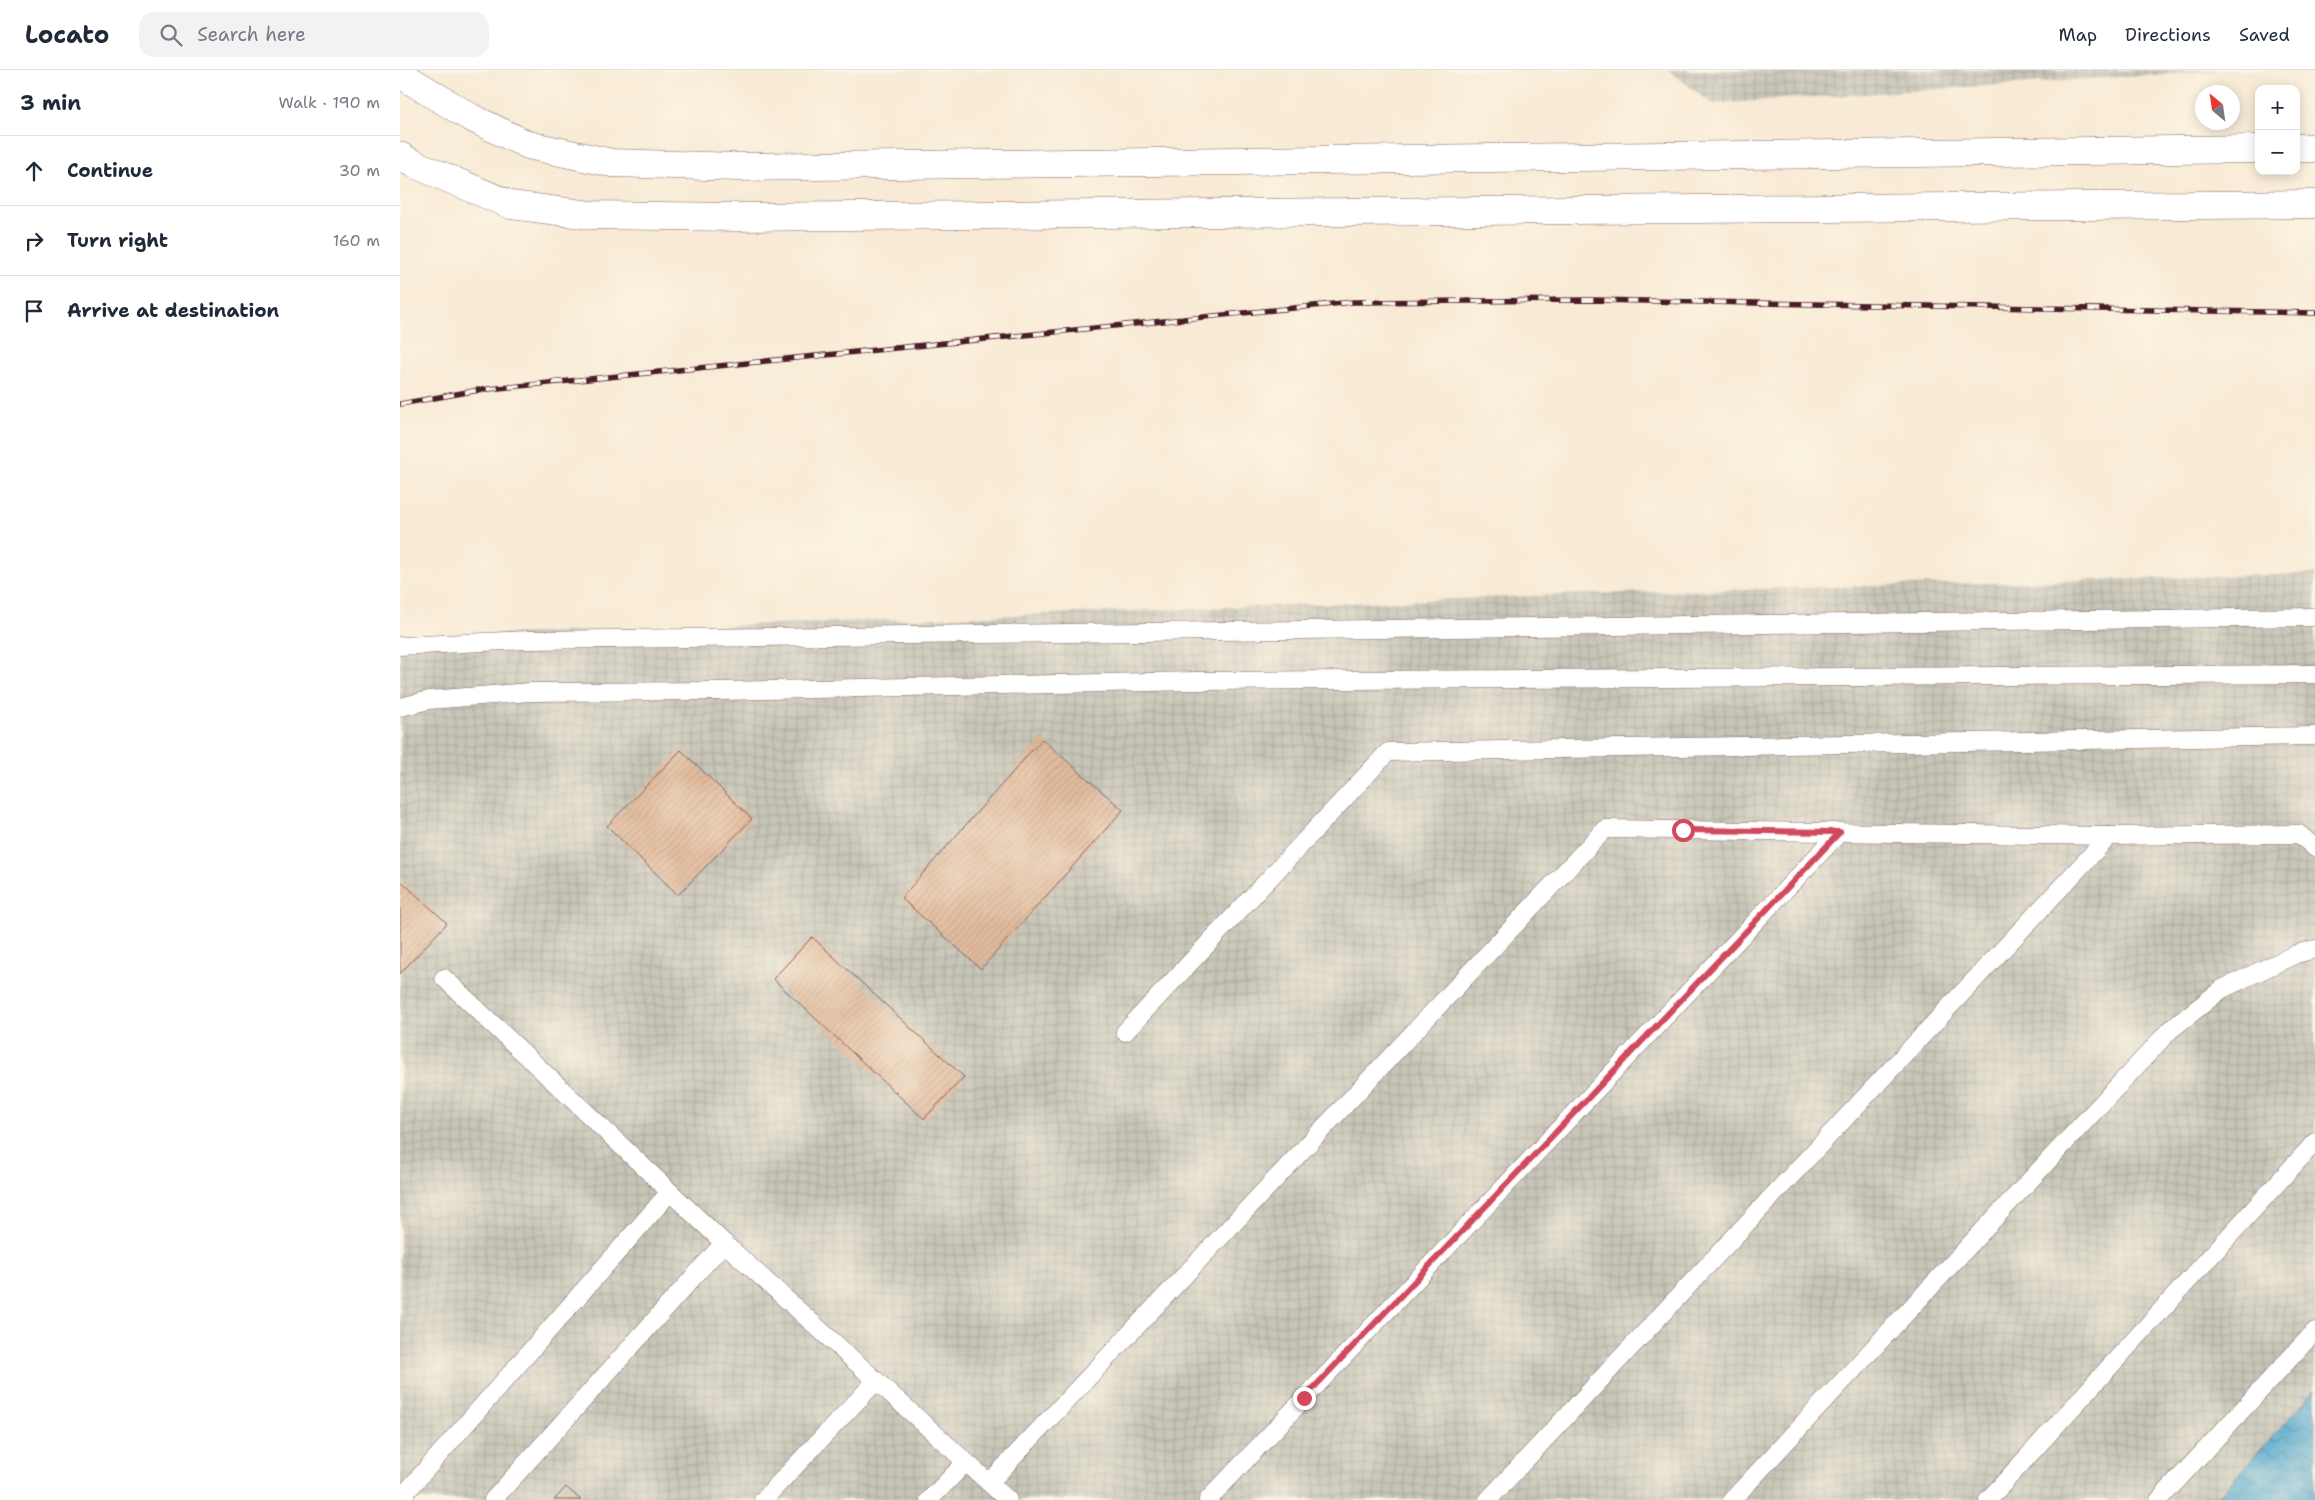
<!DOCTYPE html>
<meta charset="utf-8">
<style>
:root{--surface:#fff;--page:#f2f2f3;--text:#1f2937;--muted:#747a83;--line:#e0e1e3}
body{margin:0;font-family:"Shantell Sans",sans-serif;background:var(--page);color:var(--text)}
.controls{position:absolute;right:15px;top:15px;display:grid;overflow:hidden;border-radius:10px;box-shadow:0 2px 12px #0003}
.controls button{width:45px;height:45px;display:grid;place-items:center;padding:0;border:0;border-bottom:1px solid var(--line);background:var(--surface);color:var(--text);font:25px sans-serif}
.compass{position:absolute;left:1795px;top:15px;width:45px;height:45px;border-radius:50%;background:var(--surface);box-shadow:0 2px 12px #0003;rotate:331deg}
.stop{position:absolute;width:15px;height:15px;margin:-11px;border:4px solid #d1495b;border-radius:50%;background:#fff}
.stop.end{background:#d1495b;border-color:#fff;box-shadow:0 1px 5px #0008}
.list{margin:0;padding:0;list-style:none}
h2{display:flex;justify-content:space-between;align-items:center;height:65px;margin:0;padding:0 20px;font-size:21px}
h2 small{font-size:16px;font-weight:400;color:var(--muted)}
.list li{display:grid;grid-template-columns:32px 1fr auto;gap:15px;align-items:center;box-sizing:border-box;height:70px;padding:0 20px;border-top:1px solid var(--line)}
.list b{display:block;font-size:19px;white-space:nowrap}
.list em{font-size:16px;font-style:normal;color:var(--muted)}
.icon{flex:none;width:28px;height:28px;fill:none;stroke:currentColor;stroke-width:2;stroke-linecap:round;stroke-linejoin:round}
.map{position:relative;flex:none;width:1915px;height:1430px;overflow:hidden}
header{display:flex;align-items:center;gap:30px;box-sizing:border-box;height:70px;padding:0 25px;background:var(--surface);border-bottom:1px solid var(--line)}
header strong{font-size:24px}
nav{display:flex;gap:28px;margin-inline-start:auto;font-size:18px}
.search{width:350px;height:45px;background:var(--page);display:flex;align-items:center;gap:12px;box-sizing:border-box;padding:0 18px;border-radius:15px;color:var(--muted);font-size:19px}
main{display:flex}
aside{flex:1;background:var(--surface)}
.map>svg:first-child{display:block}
.industrial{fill:url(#industrial-grid)}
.water{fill:url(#water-waves);stroke:#4e647d}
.building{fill:url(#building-hatch)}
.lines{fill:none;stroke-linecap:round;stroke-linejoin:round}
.service-casing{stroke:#876666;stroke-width:19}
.minor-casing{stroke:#876666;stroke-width:29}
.service{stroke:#fff;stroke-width:18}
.minor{stroke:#fff;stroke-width:28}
.rail-casing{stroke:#4a1f2b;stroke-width:5.5}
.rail{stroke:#fcf5e5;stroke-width:4;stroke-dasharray:11;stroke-linecap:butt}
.route{stroke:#d1495b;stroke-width:6}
</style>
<header>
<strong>Locato</strong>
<div class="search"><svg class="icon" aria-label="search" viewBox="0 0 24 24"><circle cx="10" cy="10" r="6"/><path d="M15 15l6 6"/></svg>Search here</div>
<nav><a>Map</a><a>Directions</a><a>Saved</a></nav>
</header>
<main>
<aside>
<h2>3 min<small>Walk · 190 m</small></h2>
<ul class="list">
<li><svg class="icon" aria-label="ahead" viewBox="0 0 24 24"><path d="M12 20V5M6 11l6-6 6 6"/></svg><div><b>Continue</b></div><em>30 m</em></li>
<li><svg class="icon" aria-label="right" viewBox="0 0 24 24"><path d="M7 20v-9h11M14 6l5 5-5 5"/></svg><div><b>Turn right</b></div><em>160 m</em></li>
<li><svg class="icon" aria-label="arrive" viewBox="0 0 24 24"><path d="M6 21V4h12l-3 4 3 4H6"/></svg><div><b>Arrive at destination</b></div></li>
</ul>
</aside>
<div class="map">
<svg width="1915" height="1430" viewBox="0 0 1915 1430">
<defs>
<pattern id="industrial-grid" width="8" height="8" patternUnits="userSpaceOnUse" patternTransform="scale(1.25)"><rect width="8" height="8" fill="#c7c5b8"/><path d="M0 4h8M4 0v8" fill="none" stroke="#aca99e"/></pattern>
<pattern id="water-waves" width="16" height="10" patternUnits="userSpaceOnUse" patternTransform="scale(1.25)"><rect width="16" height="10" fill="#53a8cf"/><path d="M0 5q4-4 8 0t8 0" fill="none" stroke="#4788a8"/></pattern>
<pattern id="building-hatch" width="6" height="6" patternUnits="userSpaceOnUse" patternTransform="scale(1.25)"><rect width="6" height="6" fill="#e2bb9c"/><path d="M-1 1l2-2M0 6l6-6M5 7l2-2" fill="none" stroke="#c3a087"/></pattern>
</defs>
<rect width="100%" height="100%" fill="#fcf5e5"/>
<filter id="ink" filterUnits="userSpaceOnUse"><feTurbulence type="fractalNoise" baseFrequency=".02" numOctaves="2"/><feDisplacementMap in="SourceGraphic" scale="10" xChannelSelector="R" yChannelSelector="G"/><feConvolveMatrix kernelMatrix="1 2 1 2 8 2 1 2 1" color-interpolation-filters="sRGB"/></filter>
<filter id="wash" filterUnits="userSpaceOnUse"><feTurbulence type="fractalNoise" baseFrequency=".0096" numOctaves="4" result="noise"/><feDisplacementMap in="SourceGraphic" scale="20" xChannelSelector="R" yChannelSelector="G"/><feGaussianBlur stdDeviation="1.12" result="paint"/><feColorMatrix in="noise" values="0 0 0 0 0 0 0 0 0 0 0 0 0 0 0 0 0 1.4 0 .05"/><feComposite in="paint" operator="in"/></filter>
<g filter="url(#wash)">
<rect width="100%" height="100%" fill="#f8ead4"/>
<g class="industrial">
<path d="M1268,0H1828L1312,34Z"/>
<path d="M1915,504V1320L1815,1430H0V568L1242,522Z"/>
</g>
<path class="water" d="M1915,1320V1430H1815Z"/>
<g id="blocks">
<g class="building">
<path d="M642,669L723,740L581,899L501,828Z"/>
<path d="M281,680L352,749L278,825L207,756Z"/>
<path d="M0,810L47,853L0,904Z"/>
<path d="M412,867L564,1007L524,1049L373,909Z"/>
<path d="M166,1417L181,1430H154Z"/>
</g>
</g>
</g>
<g filter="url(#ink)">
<use href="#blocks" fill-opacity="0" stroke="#876666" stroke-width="1"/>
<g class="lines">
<g class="service-casing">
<g id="service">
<path d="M0,576L128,570L1915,547"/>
<path d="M0,637L29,630L130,622L319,621L796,611L1915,604"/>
<path d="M44,908L324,1173L608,1430"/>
<path d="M725,962L988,682L1915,666"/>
<path d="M589,1413L1205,759L1709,766L1899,764L1915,778"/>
<path d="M0,1429L270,1122"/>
<path d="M93,1430L324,1173"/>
<path d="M363,1430L476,1311"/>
<path d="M529,1430L566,1392"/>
<path d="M808,1430L1440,762"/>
<path d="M1088,1430L1709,766"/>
<path d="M1332,1430L1769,961L1822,919L1896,884L1915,879"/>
<path d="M1588,1430L1915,1072"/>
<path d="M1759,1430L1915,1261"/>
</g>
</g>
<g class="minor-casing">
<g id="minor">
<path d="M0,4L70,47L128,75L212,93L337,97L1859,79"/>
<path d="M1896,78H1915"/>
<path d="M0,86L12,93L111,135L190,145L336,147L1915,134"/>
</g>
</g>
<use href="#service" class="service"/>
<use href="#minor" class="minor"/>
<g class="rail-casing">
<path id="rail" d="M0,334L79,320L953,232L1191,230L1915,243"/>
</g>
<use href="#rail" class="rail"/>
</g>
</g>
<g class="lines" filter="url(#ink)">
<path class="route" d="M904,1328L1440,762L1283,760"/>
</g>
</svg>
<div class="controls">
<button>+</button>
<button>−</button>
</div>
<svg class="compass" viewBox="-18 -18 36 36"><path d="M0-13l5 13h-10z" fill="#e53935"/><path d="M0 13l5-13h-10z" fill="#747a83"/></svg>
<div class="stop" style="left:1283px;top:760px"></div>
<div class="stop end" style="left:904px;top:1328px"></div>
</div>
</main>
